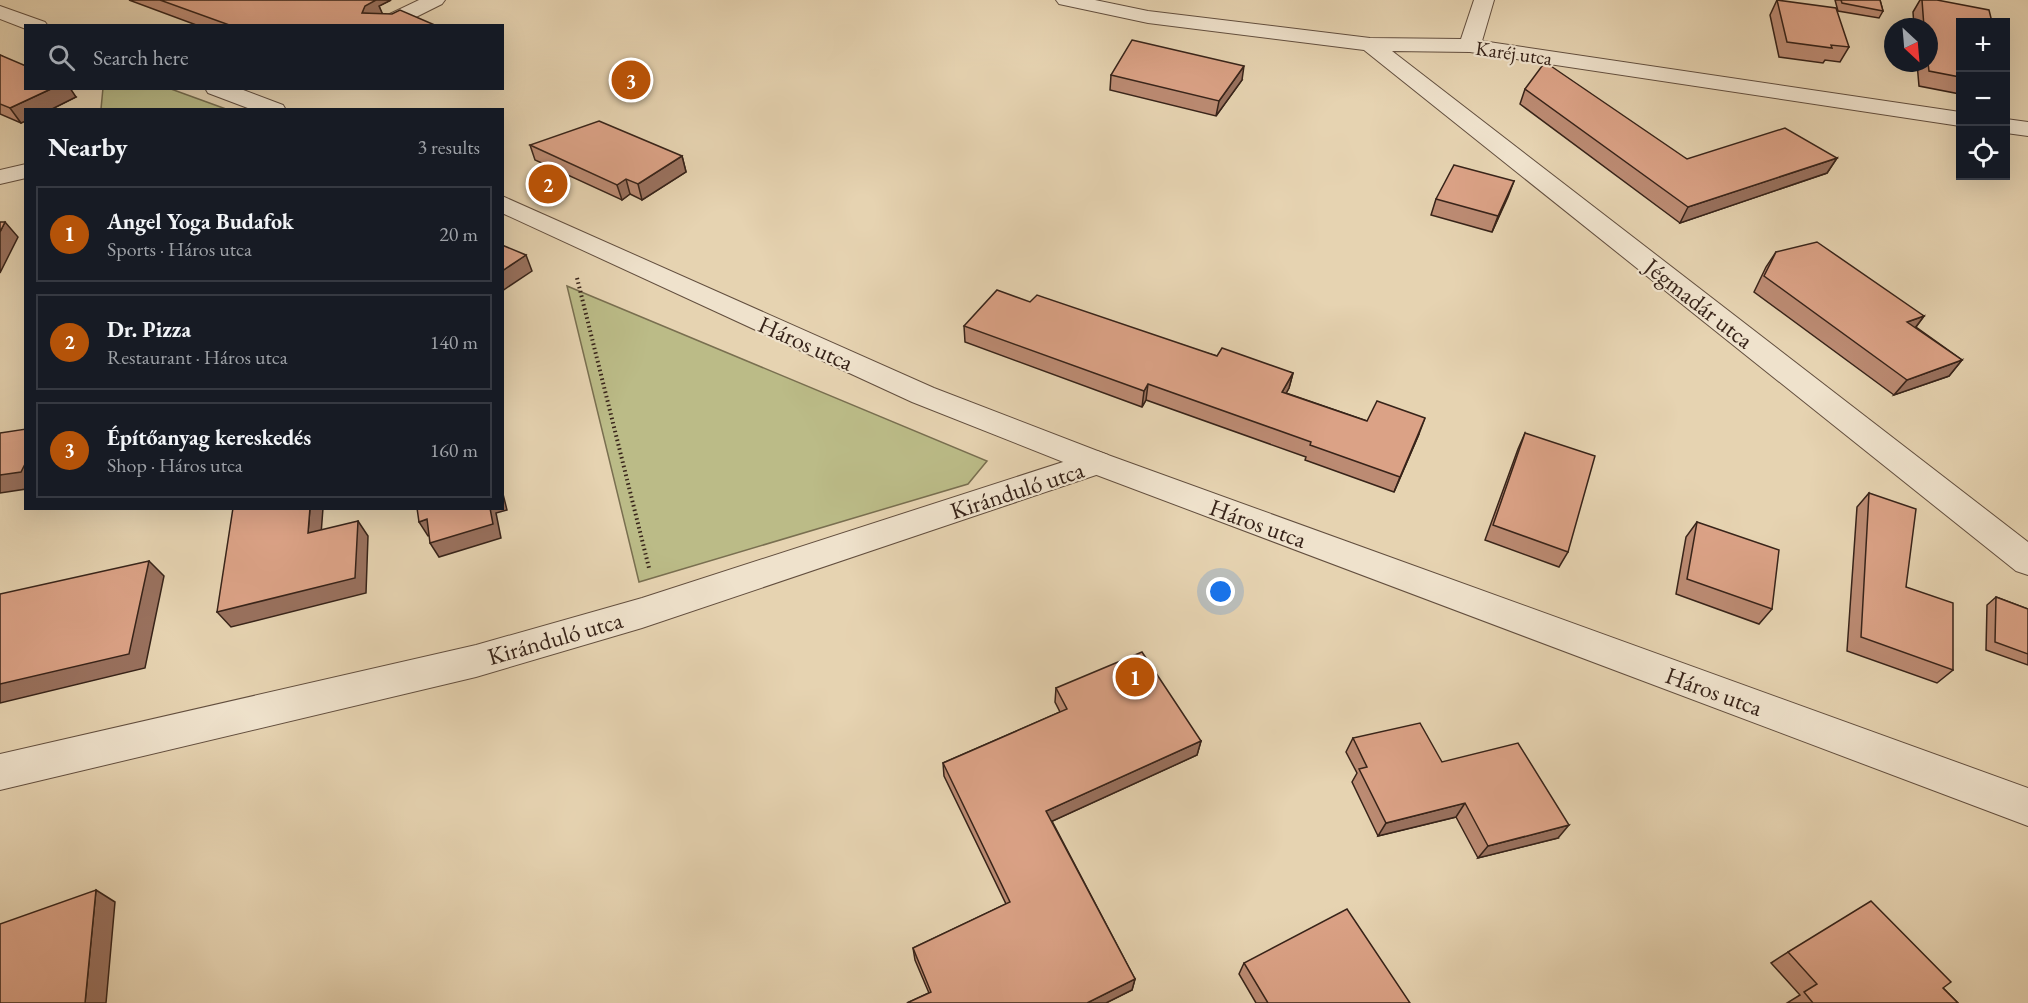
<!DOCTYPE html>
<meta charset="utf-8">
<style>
:root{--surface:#171b24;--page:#20242c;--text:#f1f3f6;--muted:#9ea1a6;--line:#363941;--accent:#b45309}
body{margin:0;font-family:"EB Garamond",serif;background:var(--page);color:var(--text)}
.controls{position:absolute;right:18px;top:18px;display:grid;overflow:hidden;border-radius:0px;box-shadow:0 6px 24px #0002}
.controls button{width:54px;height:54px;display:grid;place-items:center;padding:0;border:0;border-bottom:2px solid var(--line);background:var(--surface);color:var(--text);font:30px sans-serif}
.compass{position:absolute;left:1884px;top:18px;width:54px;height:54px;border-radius:50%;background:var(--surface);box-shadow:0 6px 24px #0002;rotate:154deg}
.you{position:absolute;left:1221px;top:592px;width:21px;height:21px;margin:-15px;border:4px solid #fff;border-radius:50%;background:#1a73e8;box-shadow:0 0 0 9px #1a73e833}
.badge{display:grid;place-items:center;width:39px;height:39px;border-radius:50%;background:var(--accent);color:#fff;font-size:20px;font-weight:700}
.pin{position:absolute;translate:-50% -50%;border:3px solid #fff;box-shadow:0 2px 6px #0006}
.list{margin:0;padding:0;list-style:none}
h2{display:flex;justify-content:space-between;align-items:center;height:78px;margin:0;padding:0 24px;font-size:26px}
h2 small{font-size:20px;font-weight:400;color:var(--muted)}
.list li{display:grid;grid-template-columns:39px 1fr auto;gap:18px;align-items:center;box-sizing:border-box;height:96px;margin:0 12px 12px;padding:0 12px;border:2px solid var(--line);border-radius:0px}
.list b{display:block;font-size:22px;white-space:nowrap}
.list p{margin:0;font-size:20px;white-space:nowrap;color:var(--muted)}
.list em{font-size:20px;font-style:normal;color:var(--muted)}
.icon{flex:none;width:33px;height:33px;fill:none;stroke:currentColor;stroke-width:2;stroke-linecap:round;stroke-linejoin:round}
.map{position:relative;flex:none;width:2028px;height:1003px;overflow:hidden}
.search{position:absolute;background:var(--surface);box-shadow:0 6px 24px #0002;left:24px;top:24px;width:480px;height:66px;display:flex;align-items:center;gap:15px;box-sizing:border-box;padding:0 21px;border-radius:0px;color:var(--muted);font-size:22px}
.panel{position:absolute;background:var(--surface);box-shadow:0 6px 24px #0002;left:24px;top:108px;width:480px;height:402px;border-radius:0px}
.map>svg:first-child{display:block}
.green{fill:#bbbb87;stroke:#796f50;stroke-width:1.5}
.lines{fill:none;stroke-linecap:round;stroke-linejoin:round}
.minor-casing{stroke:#634f3f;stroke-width:2}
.tertiary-casing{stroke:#634f3f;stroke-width:2}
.path{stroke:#372319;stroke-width:4;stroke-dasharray:1.5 3;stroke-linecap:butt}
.minor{fill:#efe2cc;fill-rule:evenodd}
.tertiary{fill:#efe2cc;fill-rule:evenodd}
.wall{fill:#bc8b73;stroke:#372319;stroke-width:1.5}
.shaded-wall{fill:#99715e;stroke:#372319;stroke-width:1.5}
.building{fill:#dba286;stroke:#372319;stroke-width:1.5}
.labels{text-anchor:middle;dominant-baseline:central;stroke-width:4.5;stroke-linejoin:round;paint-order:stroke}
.far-street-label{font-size:20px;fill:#372319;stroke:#efe2cc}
.street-label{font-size:24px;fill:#372319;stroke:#efe2cc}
</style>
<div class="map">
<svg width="2028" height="1003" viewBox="0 0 2028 1003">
<rect width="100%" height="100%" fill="#e6d3b1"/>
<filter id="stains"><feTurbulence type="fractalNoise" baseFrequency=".00333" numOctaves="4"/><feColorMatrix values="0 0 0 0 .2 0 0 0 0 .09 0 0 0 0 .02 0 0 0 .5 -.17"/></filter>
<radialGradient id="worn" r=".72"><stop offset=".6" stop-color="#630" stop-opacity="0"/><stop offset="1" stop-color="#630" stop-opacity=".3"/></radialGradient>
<g class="green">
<path d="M103,88L171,89L226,109H101Z"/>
<path d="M567,286L987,461L968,484L639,582Z"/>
</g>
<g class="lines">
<g class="minor-casing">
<g id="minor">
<path d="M419,0H445L442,4L398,26H370L373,22Z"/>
<path d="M1056,0H1095L1148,11L1370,38L1461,39L1474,0H1494L1482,41L1960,112V126L1470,52L1392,51L2028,542V575L2016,571L1364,50L1148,23L1059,4Z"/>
<path d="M2006,119L2028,122V136L2006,133Z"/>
<path d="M26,164V178L0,184V170Z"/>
<path d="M1097,451L1108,455L1113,463L1108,471L642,628L476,677L0,790V754L476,645L642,598Z"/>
</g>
</g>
<g class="tertiary-casing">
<g id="tertiary">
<path d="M0,6L45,22L48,26H26V29L0,19Z"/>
<path d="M205,88H238L283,105L286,110H253L208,93Z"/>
<path d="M502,196L934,388L1108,455L2028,788V826L1086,471L912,402L502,213Z"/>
</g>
</g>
<path class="path" d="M577,278L649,568"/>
<use href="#minor" class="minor"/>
<use href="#tertiary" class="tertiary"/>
</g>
<g class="wall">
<path d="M129,0H391L379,6L382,14L437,26H199Z"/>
<path d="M1777,0L1849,47L1840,62L1825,60L1823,63L1779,57L1770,15Z"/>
<path d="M1835,0H1880L1883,11L1879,18L1838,11Z"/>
<path d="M1920,0H1937L1960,22V94L1919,86L1917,63H1929V27H1914L1913,12Z"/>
<path d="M0,55L76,97L50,110H26L21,123L0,114Z"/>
<path d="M1111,75L1242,80L1216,116L1110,90Z"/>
<path d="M1525,89L1687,159L1837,158L1827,173L1680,223L1520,104Z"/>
<path d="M530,145L682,156L686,172L642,200L630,194L622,200L535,160Z"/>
<path d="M1514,181L1492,232L1431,215L1436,199Z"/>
<path d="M1776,252L1924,316L1916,327L1962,360L1949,376L1894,395L1754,292L1766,267Z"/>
<path d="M1030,302L1217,356L1293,373L1289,388L1286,393L1367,421L1419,434L1394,492L1305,460L1306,457L1146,400L1142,407L965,342L964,326Z"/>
<path d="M1525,433L1568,552L1559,567L1485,540L1518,449Z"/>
<path d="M1869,493L1906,587L1953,670L1937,683L1847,651L1857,507Z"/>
<path d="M1697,522L1772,609L1759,624L1676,594L1686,537Z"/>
<path d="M1996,597L2028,609V665L1986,650L1987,605Z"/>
<path d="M1056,688L1201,741L1197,755L1052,821L1135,979L1132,990L1106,1003H907L929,993L915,960L913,948L1006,904L944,776L943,763L1060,712L1055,702Z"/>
<path d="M1353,738L1442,762L1558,838L1478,858L1456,817L1378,836L1352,782L1357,773L1346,752Z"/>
<path d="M1788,952L1943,988L1958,1003H1787L1800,995L1771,963Z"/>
<path d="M1244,963L1410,1003H1256L1239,974Z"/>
</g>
<g class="shaded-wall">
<path d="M366,0H391L379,6L383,15L362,13Z"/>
<path d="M1244,66L1242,80L1216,116L1219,101Z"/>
<path d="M53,88H70L76,97L50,110H26V121L21,123L10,108Z"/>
<path d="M682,156L686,172L642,200L638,184Z"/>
<path d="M1837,158L1827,173L1680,223L1688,207Z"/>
<path d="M626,179L630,194L622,200L617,185Z"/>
<path d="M1514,181L1508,197L1492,232L1498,216Z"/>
<path d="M5,222L18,237L0,273V232Z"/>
<path d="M526,255L532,271L502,291V271Z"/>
<path d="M1924,316L1912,332L1907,322Z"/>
<path d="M1962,360L1949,376L1894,395L1907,380Z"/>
<path d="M1293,373L1289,388L1278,408L1282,392Z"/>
<path d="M1148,384L1146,400L1142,407L1144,391Z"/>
<path d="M1425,418L1419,434L1394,492L1400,477Z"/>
<path d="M26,462V489L0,493V475Z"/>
<path d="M502,490L507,510L496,513L501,538L439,557L430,543L490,508H502Z"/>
<path d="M310,508H323L320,548L308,533Z"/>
<path d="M427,519L436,534L428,536L419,522Z"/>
<path d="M358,521L368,536L366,593L231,627L217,612Z"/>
<path d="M149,561L164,576L145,668L0,703V684Z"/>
<path d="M1201,741L1197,755L1046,824V811Z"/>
<path d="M1465,803L1456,817L1378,836L1386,823Z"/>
<path d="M1569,825L1558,838L1478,858L1488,846Z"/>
<path d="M96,890L115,902L106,1003H85Z"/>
<path d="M1135,979L1132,990L1106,1003H1087Z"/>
</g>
<g class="building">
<path d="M160,0H376L365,6L362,13L392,14L400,10L437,26H232Z"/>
<path d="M1777,0L1836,8L1849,47L1831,45L1832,48L1787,42Z"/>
<path d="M1841,0H1880L1883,11L1842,3Z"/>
<path d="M1922,0H1937L1989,10L1992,22H1960V77L1929,71L1928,63L1929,27H1924Z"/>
<path d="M1132,40L1244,66L1219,101L1111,75Z"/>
<path d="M0,55L26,66V88H53L10,108L0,104Z"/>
<path d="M1545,62L1687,159L1785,128L1837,158L1688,207L1525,89Z"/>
<path d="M599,121L682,156L638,184L626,179L617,185L530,145Z"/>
<path d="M1454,165L1514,181L1498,216L1436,199Z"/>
<path d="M0,222H5L0,232Z"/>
<path d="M1817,242L1924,316L1907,322L1962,360L1907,380L1764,276L1776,252Z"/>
<path d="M502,245L526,255L502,271Z"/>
<path d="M997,290L1030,302L1037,295L1217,356L1222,348L1293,373L1282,392L1367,421L1377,401L1425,418L1400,477L1310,445L1311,442L1148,384L1144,391L964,326Z"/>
<path d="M26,429V462L21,472L0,475V433Z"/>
<path d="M1525,433L1595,456L1568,552L1493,525Z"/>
<path d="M1869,493L1916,509L1906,587L1953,603V670L1861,637Z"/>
<path d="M233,508H310L308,533L358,521L355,578L217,612Z"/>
<path d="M417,508H490L493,524L430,543L427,519L419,522Z"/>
<path d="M1697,522L1779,550L1772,609L1687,579Z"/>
<path d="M149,561L129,654L0,684V594Z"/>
<path d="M1996,597L2028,609V654L1995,642Z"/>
<path d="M1142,652L1201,741L1046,811L1135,979L1087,1003H907L931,992L913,948L1010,902L943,763L1067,709L1056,688Z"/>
<path d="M1420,723L1442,762L1518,743L1569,825L1488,846L1465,803L1386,823L1359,769L1367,767L1353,738Z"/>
<path d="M96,890L85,1003H0V924Z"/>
<path d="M1871,901L1951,982L1943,988L1958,1003H1813L1804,992L1817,984L1788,952Z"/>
<path d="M1347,909L1410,1003H1268L1244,963Z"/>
</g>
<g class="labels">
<g class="far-street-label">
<text transform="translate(1514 53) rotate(8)">Karéj utca</text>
</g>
<g class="street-label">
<text transform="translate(1699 303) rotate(38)">Jégmadár utca</text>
<text transform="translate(806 343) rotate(24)">Háros utca</text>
<text transform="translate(1017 490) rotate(-18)">Kiránduló utca</text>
<text transform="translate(1258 523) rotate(20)">Háros utca</text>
<text transform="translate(555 638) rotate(-16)">Kiránduló utca</text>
<text transform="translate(1714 691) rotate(20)">Háros utca</text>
</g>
</g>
<rect width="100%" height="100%" filter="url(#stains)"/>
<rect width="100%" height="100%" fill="url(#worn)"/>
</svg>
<div class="controls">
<button>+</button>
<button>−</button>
<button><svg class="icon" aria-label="locate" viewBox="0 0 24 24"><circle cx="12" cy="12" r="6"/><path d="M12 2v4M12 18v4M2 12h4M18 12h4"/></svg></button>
</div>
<svg class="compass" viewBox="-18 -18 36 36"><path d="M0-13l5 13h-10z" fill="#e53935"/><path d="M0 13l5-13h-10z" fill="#9ea1a6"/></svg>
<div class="you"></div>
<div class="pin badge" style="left:1135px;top:677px">1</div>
<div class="pin badge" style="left:548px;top:184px">2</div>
<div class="pin badge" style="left:631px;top:80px">3</div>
<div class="search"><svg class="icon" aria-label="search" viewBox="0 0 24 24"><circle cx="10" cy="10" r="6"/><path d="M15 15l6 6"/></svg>Search here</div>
<section class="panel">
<h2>Nearby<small>3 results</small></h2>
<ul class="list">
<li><span class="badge">1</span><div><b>Angel Yoga Budafok</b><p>Sports · Háros utca</p></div><em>20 m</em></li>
<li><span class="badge">2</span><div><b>Dr. Pizza</b><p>Restaurant · Háros utca</p></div><em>140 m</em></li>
<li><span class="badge">3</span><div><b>Építőanyag kereskedés</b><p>Shop · Háros utca</p></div><em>160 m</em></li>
</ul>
</section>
</div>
